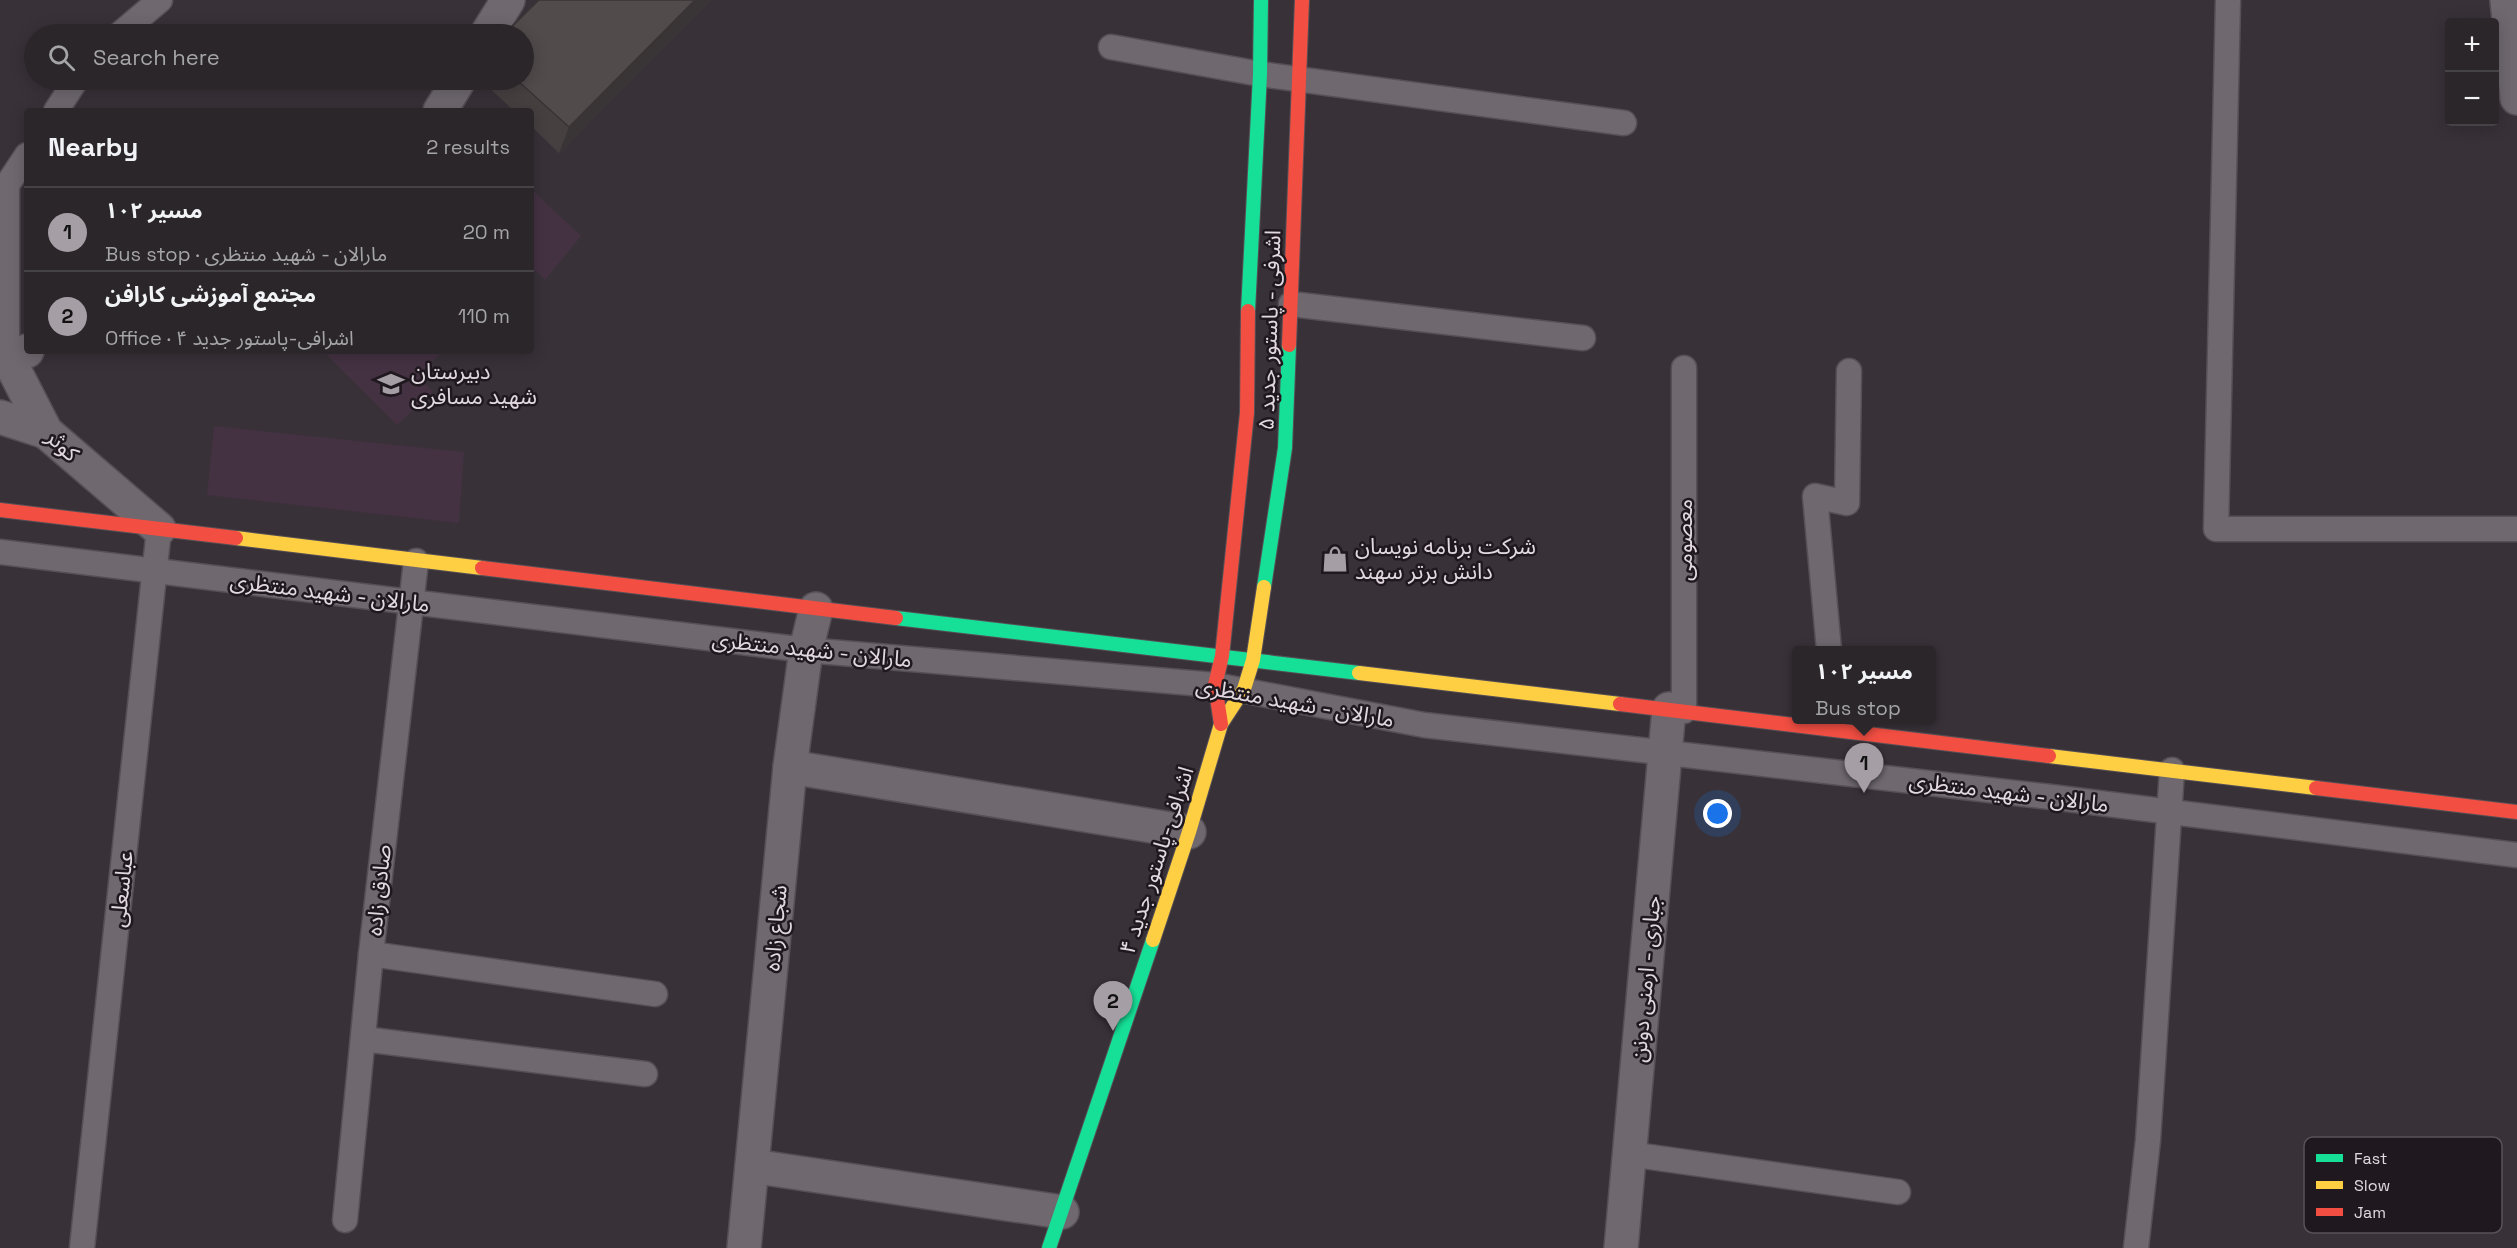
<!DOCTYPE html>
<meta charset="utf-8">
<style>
:root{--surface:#2a262a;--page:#363236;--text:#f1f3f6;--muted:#a5a5a8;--line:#464347;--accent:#a69ea5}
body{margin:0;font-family:"Space Grotesk","Noto Sans Arabic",sans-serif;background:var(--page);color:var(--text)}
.controls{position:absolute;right:18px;top:18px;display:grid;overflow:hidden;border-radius:6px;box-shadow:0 3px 15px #0003}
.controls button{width:54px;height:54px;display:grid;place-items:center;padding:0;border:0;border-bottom:2px solid var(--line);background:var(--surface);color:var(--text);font:30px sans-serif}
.you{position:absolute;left:1718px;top:814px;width:21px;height:21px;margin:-15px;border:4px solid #fff;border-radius:50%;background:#1a73e8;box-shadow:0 0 0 9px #1a73e833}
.badge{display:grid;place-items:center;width:39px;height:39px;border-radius:50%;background:var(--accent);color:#111;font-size:20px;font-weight:700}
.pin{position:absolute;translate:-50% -50px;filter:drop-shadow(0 2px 3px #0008)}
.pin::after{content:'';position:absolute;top:32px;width:21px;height:18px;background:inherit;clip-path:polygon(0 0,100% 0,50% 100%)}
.popup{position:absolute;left:1792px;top:646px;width:144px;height:78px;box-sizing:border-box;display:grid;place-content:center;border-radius:6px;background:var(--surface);filter:drop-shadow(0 2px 4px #0005);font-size:20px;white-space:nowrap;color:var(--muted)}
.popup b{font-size:22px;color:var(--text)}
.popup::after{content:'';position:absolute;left:50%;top:100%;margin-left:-12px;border:12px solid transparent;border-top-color:var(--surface)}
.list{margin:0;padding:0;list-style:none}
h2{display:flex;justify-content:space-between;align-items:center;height:78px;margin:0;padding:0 24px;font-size:26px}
h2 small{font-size:20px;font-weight:400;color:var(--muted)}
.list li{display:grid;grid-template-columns:39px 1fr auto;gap:18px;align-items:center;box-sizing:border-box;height:84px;padding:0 24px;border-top:2px solid var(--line)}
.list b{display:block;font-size:22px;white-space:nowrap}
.list p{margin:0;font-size:20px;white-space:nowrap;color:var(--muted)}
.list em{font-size:20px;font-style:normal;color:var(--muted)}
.icon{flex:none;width:33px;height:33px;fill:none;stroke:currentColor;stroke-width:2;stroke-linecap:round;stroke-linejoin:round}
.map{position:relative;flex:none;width:2517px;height:1248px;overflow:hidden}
.search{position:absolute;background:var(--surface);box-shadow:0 3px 15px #0003;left:24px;top:24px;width:510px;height:66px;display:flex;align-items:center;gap:15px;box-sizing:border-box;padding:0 21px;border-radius:33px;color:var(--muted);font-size:22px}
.panel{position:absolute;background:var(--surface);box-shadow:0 3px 15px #0003;left:24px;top:108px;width:510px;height:246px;border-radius:6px}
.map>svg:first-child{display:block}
.built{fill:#443242}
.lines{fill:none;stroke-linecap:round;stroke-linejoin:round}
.lane-casing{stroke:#565056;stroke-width:27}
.street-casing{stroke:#565056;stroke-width:36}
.fast-casing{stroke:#565056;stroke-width:16}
.slow-casing{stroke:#565056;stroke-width:16}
.jam-casing{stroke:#565056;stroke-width:16}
.lane{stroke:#6f696f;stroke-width:24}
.street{stroke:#6f696f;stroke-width:33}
.fast{stroke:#16e098;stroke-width:14}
.slow{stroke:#ffcf43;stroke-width:14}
.jam{stroke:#f24e42;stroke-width:14}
.wall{fill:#464041}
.shaded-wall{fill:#393435}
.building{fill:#514b4c;stroke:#393435;stroke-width:1.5}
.labels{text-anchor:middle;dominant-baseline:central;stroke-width:5;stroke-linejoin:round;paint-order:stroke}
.street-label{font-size:22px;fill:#e1d8e0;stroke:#1f181e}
.poi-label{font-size:22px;fill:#e1d8e0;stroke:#1f181e;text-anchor:start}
.key{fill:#1f181e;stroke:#595258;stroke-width:1.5}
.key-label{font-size:16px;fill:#e1d8e0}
</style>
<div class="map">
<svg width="2517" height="1248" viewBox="0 0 2517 1248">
<rect width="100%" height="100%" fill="#383238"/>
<g class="built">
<path d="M531,189L581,236L545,280L531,267Z"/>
<path d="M323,351H443L418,376L433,392L397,425Z"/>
<path d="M214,426L464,452L459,523L207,495Z"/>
</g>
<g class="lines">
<g class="lane-casing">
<g id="lane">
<path d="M2228,0L2216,529H2517"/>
<path d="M120,34L160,0"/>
<path d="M1111,47L1260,74L1624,123"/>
<path d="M56,111L76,80"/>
<path d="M1291,304L1583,338"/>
<path d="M7,356V185L27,155"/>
<path d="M1684,368V711"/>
<path d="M0,552L806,650L1215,685L1424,725L2051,797L2517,855"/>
<path d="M1829,650L1815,496L1847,503L1849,371"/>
<path d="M371,954L655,994"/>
<path d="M363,1039L645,1074"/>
<path d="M1629,1154L1898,1192"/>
<path d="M345,1220L371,954L416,561"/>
<path d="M82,1248L159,529"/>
<path d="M2136,1248L2148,1140L2172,770"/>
</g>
</g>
<g class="street-casing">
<g id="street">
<path d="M2507,0L2517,98"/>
<path d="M487,34L508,0"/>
<path d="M440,111L459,80"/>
<path d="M27,351L7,356L46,432L159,529"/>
<path d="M0,417L46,432"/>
<path d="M790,767L1189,832"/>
<path d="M752,1166L1062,1212"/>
<path d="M744,1248L790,767L806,650L816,609"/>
<path d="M1621,1248L1669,709"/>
</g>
</g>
<g class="fast-casing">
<g id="fast">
<path d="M1248,311L1260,74L1261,0"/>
<path d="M1264,587L1285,448L1289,345"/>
<path d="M896,618L1359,673"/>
<path d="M1049,1248L1153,940"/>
</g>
</g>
<g class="slow-casing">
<g id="slow">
<path d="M236,538L482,568"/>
<path d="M1359,673L1620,704"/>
<path d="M2049,756L2316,788"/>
<path d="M1153,940L1189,832L1221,724L1244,689L1253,660L1264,587"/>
</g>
</g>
<g class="jam-casing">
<g id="jam">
<path d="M1289,345L1302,0"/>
<path d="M0,510L236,538"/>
<path d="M482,568L896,618"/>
<path d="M1620,704L2049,756"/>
<path d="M1221,724L1215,685L1222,656L1247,413L1248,311"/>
<path d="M2316,788L2517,812"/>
</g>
</g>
<use href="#lane" class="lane"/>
<use href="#street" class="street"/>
<use href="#fast" class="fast"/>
<use href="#slow" class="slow"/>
<use href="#jam" class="jam"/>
</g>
<path class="wall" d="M539,0H711L559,153L531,126V111H514L481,80H524Z"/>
<path class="shaded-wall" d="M695,0H711L559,153L569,127Z"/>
<path class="building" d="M539,0H695L569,127L517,80H524V34H504Z"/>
<defs>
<g id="school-bare" transform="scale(2.07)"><path d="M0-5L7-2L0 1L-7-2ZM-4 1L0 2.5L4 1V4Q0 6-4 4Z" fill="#a69ea5" stroke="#1f181e" stroke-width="2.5" paint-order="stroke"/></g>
<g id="shop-bare" transform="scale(2.07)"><path d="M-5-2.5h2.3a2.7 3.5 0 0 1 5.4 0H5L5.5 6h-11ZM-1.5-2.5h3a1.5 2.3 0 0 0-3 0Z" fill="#a69ea5" stroke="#1f181e" stroke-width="2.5" paint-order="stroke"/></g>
</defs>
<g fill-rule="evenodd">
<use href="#school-bare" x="391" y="384"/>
<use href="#shop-bare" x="1335" y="559"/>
</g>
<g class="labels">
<g class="street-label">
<text transform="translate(1269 330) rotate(-88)">اشرفی - پاستور جدید ۵</text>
<text transform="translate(63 445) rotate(43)">کوثر</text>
<text transform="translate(1684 540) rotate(-90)">معصومی</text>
<text transform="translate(330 592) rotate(7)">مارالان - شهید منتظری</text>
<text transform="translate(812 649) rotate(6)">مارالان - شهید منتظری</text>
<text transform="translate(1295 702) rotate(10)">مارالان - شهید منتظری</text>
<text transform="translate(2009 792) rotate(7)">مارالان - شهید منتظری</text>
<text transform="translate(1156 860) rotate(-72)">اشرافی-پاستور جدید ۴</text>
<text transform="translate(121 889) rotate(-84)">عباسعلی</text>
<text transform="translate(378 890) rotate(-84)">صادق زاده</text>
<text transform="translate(775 928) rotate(-85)">شجاع زاده</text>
<text transform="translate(1645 979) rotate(-85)">جباری - ارمنی دونن</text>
</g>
<g class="poi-label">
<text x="411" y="371">دبیرستان<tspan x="411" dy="25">شهید مسافری</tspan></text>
<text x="1355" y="546">شرکت برنامه نویسان<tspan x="1355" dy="25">دانش برتر سهند</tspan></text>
</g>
</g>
<rect x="2304" y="1137" width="198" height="96" rx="9" class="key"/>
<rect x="2316" y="1154" width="27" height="8" fill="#16e098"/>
<rect x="2316" y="1181" width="27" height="8" fill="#ffcf43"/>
<rect x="2316" y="1208" width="27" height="8" fill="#f24e42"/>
<g class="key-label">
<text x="2354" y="1164">Fast</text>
<text x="2354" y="1191">Slow</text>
<text x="2354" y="1218">Jam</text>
</g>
</svg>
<div class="controls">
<button>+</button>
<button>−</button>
</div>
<div class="you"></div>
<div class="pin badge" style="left:1864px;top:793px">1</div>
<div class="popup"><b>مسیر ۱۰۲</b>Bus stop</div>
<div class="pin badge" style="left:1113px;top:1031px">2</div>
<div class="search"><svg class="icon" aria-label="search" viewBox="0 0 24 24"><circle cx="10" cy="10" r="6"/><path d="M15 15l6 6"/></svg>Search here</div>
<section class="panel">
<h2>Nearby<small>2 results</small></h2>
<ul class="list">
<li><span class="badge">1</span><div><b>مسیر ۱۰۲</b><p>Bus stop · مارالان - شهید منتظری</p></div><em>20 m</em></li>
<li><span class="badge">2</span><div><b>مجتمع آموزشی کارافن</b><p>Office · اشرافی-پاستور جدید ۴</p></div><em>110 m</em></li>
</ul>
</section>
</div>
